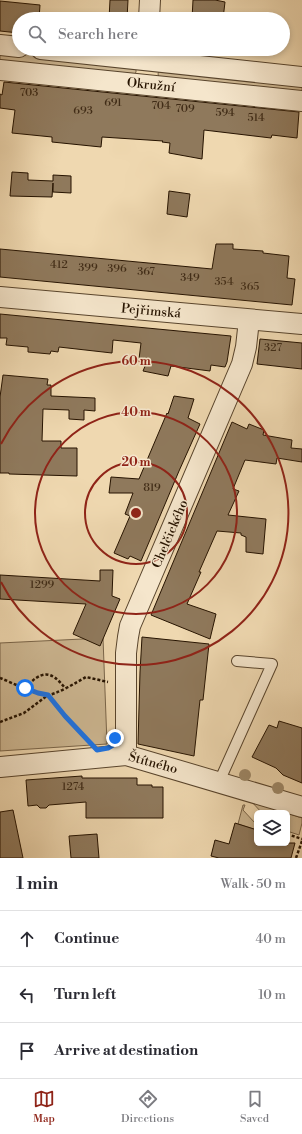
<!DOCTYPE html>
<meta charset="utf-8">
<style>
:root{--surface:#fff;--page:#f7f7f7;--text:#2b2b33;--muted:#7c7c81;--line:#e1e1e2;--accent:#8f2418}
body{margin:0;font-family:"Libre Bodoni",serif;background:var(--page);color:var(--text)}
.controls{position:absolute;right:12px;bottom:12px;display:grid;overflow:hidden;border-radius:6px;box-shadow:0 2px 6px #0003}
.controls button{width:36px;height:36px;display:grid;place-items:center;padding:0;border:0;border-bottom:1px solid var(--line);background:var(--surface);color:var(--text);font:20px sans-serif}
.stop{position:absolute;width:12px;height:12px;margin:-9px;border:3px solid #1a73e8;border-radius:50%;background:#fff}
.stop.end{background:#1a73e8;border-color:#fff;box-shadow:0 1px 4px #0008}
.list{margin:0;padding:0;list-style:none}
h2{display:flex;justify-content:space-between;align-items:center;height:52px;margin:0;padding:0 16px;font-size:17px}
h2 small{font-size:13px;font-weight:400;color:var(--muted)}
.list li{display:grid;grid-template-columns:26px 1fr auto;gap:12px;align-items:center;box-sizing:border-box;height:56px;padding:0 16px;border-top:1px solid var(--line)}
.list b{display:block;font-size:15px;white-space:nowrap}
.list em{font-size:13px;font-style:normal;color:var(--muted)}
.icon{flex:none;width:22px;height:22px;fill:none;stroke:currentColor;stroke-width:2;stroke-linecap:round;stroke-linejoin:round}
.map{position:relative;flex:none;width:302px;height:858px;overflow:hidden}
.search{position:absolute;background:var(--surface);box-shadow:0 2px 6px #0003;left:12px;right:12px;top:12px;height:44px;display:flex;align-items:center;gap:10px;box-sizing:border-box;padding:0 14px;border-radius:22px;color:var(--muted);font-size:15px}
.sheet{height:220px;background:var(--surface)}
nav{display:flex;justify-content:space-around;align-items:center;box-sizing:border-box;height:56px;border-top:1px solid var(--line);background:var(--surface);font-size:11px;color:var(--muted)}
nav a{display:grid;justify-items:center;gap:2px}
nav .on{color:var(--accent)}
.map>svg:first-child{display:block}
.green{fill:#cdb792;stroke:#7a6549}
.building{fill:#8f795c;stroke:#261300}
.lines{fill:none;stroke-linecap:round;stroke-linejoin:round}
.service-casing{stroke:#58442c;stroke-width:12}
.minor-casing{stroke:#58442c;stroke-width:22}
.path{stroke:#261300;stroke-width:2.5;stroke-dasharray:3 2;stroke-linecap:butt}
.service{stroke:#f5e6cc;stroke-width:10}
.minor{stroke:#f5e6cc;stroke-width:20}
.tree{fill:#a08b6b}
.route{stroke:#1a73e8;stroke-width:5}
.ring{fill:none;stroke:#8f2418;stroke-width:2}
.labels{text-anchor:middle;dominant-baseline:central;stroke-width:3;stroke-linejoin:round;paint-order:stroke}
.number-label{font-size:11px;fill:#402c17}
.street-label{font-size:13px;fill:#261300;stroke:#f5e6cc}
.centre{fill:#8f2418;stroke:#f5e6cc;stroke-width:2}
.ring-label{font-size:12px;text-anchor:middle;font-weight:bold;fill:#8f2418;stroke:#f5e6cc;stroke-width:3;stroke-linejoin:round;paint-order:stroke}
</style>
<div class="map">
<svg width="302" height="858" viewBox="0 0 302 858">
<rect width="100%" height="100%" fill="#efd8b0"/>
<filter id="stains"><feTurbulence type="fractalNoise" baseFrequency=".005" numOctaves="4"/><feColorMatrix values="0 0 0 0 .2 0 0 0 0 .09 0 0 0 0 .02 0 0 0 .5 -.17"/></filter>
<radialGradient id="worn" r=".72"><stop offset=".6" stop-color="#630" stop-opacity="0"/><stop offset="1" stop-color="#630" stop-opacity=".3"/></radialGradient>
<g class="green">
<path d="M0,51L58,57L136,69V72L134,75L0,64Z"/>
<path d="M159,70L302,81V94L159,77L158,74Z"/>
<path d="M103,638L107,744L0,751V643Z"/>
<path d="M251,801L302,818V823L299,835L287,831V813H262Z"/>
<path d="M243,805H245L243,810L255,823H257V830L238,824Z"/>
</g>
<g class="building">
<path d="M110,0H128L127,19H109Z"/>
<path d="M193,0H215L225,2L223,19H192Z"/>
<path d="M0,1L40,5L39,19H19V33L0,31Z"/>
<path d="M4,82L299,112L297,138L272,135L271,138L204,130L202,159L169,153L170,143L162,142L163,141L102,137L101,147L52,142V137L12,133L15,110L0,108V94L2,95Z"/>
<path d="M12,172L28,173V180L53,181V175L71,176V193L53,192V183L52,197L10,196Z"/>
<path d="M169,191L190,194L187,217L167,214Z"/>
<path d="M216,244H233V249L263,251V253L289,256L287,278L295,279L292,305L0,277V249L212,269Z"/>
<path d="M0,314L231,336L227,362L225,367L211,365L210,371L171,366L168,376L143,371L148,359H139L141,343L113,340L112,353L59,347L58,352L51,351L50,354L28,352V347L6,345L7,338H0Z"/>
<path d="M260,339L302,343V369L257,364Z"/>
<path d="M3,375L48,379L47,385H51V396L95,398V411L84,410V420L69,419V410L43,409L42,441H61V448H77V476L9,474V473H0V397Z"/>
<path d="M174,396L194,399L188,418L200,424L179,471L141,561L130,556L128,559L114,553L130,516L125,514L133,493H109L111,477L139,479L167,413L168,414Z"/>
<path d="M232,422L247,429L249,424L264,430L263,435L292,440L291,448L302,449V462L277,458L276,464L245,460L233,489L239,491L228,515L266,519L263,554L246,552V537L241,535V533L217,531L199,572H201L187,604L216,614L210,639L151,615Z"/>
<path d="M100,570H113L112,596L120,599L100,646L73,634L86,604L0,599V575L100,581Z"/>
<path d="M142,637L209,644L203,700H200L194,756L138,744L140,672Z"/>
<path d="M279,721L302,728V783L283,775L276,768L252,757L269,725L277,728Z"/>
<path d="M82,776V778H137V785H152V787H163V818H86V802L49,805L46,808H40L37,805L28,806L26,780Z"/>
<path d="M13,810L23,858H0V812Z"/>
<path d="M235,823L257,830V843H295L291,858H219L211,856L215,840L229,844Z"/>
<path d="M97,834L99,858H71L69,836Z"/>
</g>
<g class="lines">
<g class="service-casing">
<path id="service" d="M219,782L272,664L237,661"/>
</g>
<g class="minor-casing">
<g id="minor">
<path d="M149,19L150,0"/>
<path d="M0,45L19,47"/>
<path d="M41,49L302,77"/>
<path d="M0,70L302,101"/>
<path d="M0,297L302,324"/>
<path d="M126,755V653L128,637L130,626L242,364L246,347L249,320"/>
<path d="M0,767L126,755L302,807"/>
</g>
</g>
<g class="path">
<path d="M0,678C13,683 34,694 47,695C56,695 77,682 86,677L108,682"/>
<path d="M25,688C41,671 50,669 65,688"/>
<path d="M0,722L24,713L48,695L65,716L89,741"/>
<path d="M287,834L302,839"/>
<path d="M296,858L302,841"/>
</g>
<use href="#service" class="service"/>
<use href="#minor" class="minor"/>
</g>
<g class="tree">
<circle cx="245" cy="775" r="6"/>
<circle cx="278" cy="788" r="6"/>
</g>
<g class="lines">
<path class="route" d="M25,688L38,693L48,695L65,716L97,750L108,748L113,745L115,738"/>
</g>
<g class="ring">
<circle cx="136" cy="513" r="51"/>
<circle cx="136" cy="513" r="101"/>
<path d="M1 444A152 152 0 1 1 1 582"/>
</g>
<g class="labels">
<g class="number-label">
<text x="29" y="93">703</text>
<text x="113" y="103">691</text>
<text x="161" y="106">704</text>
<text x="185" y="109">709</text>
<text x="83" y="111">693</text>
<text x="225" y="113">594</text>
<text x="256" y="118">514</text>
<text x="59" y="265">412</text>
<text x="88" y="268">399</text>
<text x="117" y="269">396</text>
<text x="146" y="272">367</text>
<text x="190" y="278">349</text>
<text x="224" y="282">354</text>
<text x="250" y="287">365</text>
<text x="273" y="348">327</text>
<text x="152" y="488">819</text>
<text x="42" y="585">1299</text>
<text x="73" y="787">1274</text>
</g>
<g class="street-label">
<text transform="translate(151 85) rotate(6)">Okružní</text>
<text transform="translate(151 311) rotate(5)">Pejřimská</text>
<text transform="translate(170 534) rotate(-67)">Chelčického</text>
<text transform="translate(153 763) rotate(15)">Štítného</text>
</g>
</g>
<circle cx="136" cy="513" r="6" class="centre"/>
<g class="ring-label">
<text x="136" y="365">60 m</text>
<text x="136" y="416">40 m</text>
<text x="136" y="466">20 m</text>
</g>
<rect width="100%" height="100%" filter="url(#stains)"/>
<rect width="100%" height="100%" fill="url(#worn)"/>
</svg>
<div class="controls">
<button><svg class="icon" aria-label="layers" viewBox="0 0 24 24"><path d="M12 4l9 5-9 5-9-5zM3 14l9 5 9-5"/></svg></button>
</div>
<div class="stop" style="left:25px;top:688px"></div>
<div class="stop end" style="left:115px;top:738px"></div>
<div class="search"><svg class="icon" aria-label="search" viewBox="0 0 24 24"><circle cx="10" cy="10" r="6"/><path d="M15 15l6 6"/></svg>Search here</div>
</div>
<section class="sheet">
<h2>1 min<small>Walk · 50 m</small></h2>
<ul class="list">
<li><svg class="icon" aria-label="ahead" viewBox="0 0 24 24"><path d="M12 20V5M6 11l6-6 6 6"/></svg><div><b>Continue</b></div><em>40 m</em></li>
<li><svg class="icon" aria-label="left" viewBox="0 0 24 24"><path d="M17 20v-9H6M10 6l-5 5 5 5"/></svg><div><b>Turn left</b></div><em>10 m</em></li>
<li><svg class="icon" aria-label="arrive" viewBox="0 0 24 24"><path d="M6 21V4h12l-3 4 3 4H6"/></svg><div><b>Arrive at destination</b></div></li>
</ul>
</section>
<nav>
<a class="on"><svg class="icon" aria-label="map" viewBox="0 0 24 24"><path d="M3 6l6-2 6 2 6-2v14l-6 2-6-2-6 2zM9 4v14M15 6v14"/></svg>Map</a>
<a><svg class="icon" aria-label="directions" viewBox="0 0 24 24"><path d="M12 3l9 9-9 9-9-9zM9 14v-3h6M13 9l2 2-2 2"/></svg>Directions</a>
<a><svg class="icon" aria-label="saved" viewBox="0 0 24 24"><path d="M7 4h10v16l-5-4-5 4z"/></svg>Saved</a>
</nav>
